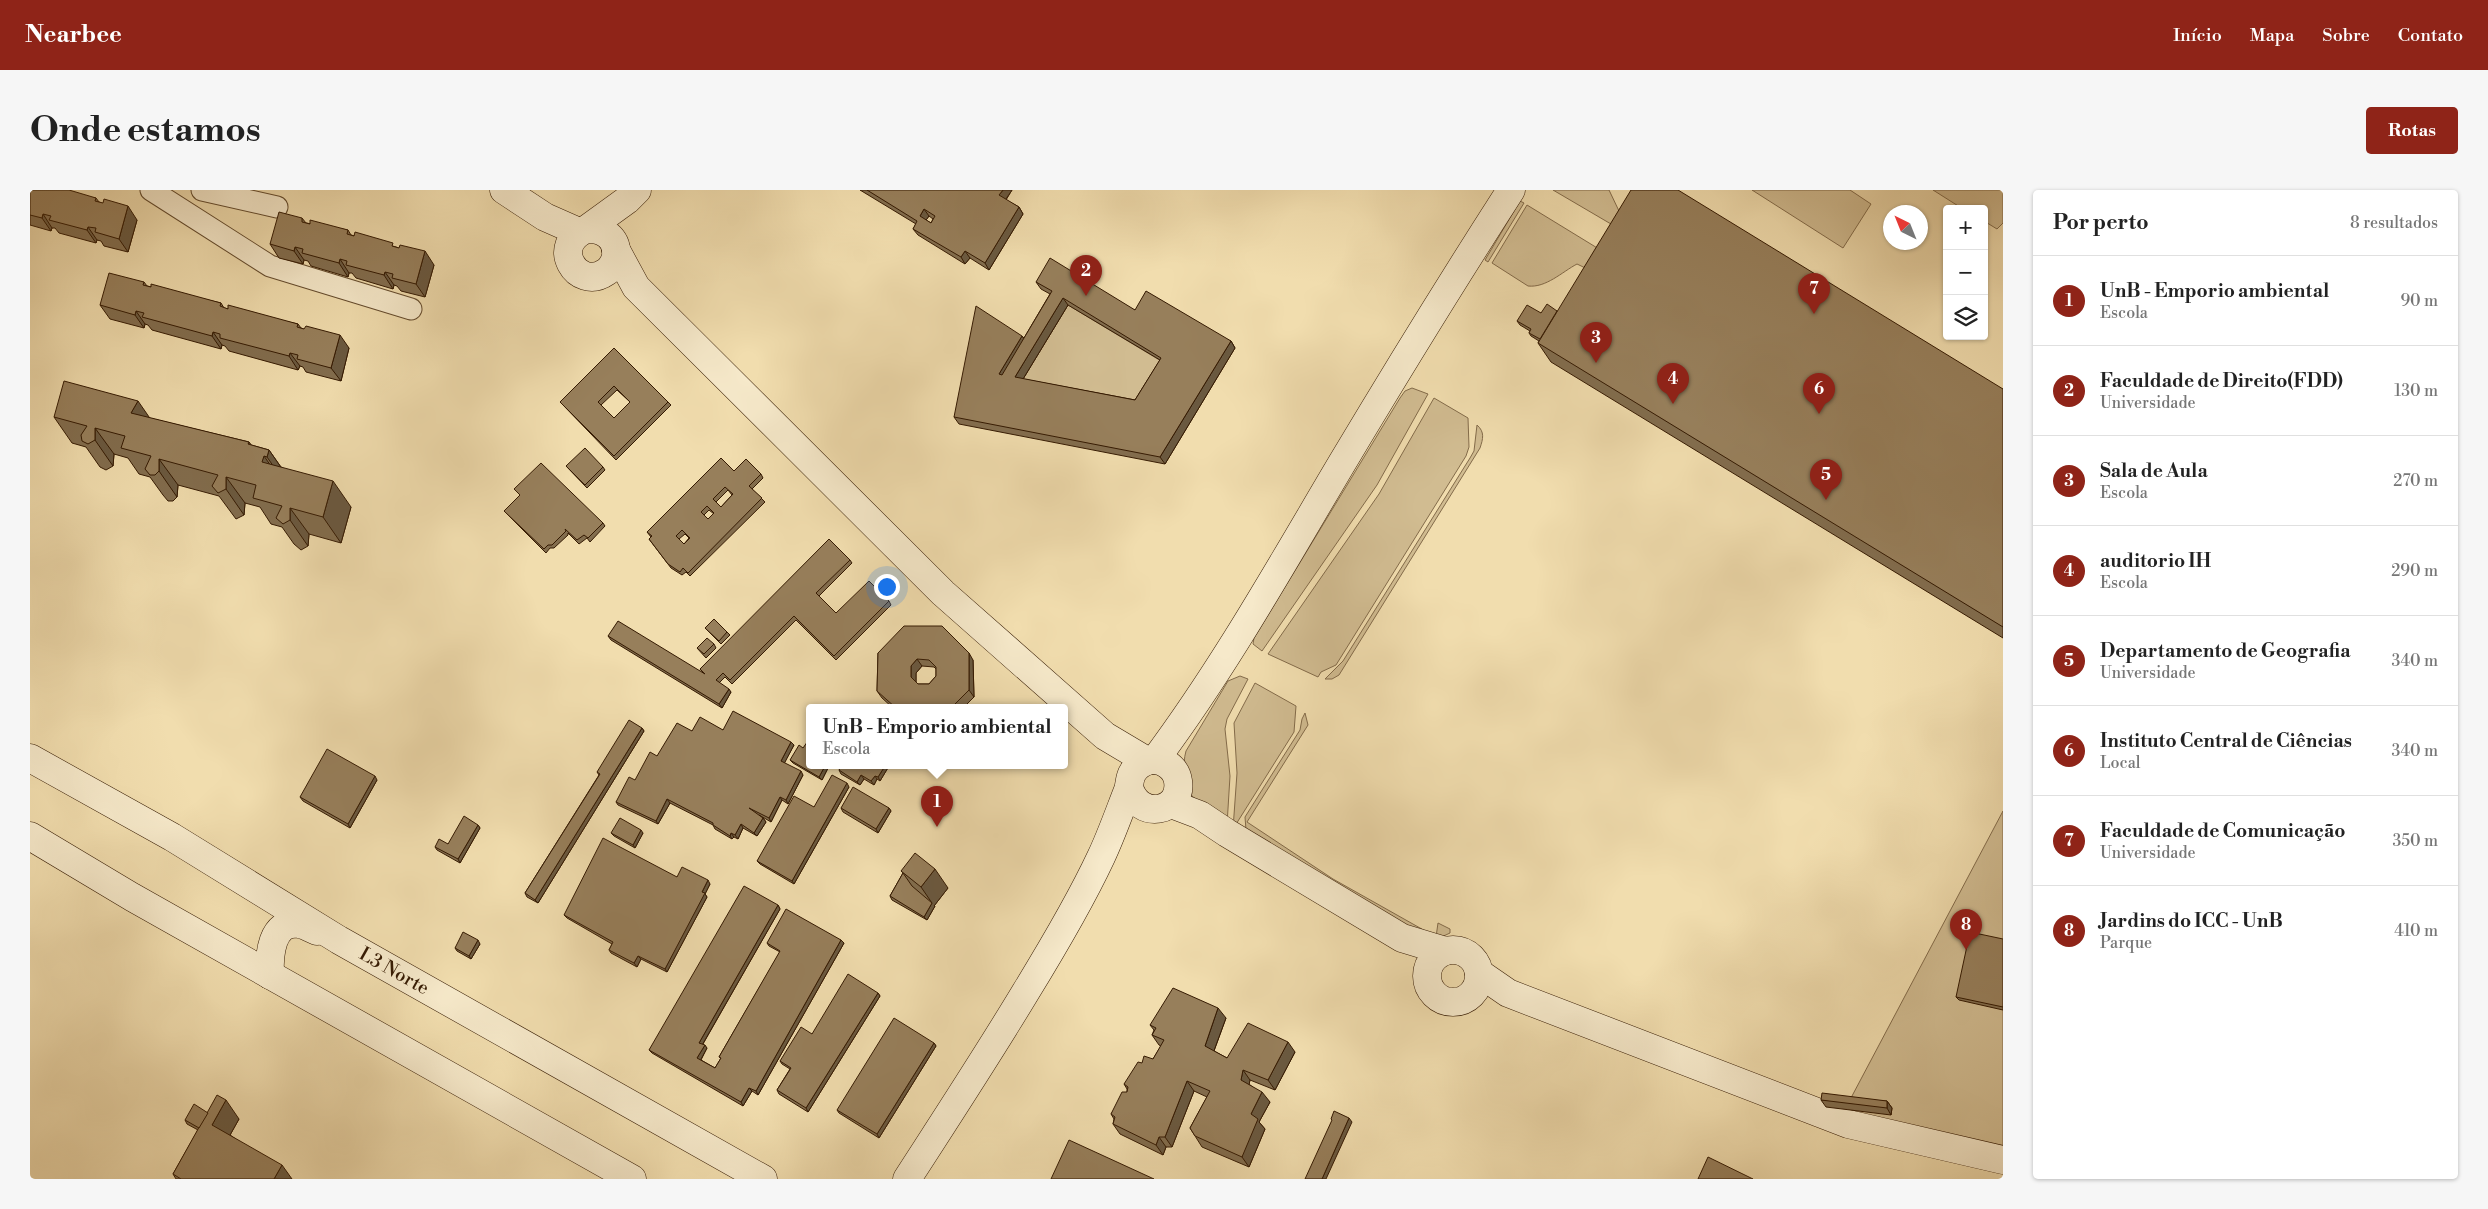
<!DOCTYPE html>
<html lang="pt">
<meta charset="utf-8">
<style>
:root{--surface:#fff;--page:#f6f6f6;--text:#222;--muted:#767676;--line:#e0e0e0;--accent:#8f2418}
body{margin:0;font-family:"Libre Bodoni",serif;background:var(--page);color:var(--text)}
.controls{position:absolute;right:15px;top:15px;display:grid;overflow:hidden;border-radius:5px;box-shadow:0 1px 4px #0004}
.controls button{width:45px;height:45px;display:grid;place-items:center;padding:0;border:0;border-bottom:1px solid var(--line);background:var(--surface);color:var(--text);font:25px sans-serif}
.compass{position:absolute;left:1853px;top:15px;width:45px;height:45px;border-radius:50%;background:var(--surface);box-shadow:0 1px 4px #0004;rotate:317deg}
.you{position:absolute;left:856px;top:396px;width:18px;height:18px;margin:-12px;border:4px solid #fff;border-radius:50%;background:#1a73e8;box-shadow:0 0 0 8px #1a73e833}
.badge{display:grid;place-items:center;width:32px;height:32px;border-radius:50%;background:var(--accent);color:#fff;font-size:16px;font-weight:700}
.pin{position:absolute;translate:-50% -41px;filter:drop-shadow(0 1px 2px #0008)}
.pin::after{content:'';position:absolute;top:26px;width:18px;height:15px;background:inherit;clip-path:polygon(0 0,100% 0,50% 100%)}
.popup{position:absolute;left:776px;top:514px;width:262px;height:65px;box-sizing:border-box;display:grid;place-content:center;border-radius:5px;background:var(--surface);filter:drop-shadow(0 1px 4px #0005);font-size:16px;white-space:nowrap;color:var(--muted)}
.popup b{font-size:19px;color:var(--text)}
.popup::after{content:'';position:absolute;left:50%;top:100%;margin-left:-10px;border:10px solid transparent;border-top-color:var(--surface)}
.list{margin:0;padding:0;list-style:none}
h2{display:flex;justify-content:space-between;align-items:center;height:65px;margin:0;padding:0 20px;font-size:21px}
h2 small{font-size:16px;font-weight:400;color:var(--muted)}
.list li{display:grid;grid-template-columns:32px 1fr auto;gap:15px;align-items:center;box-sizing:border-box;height:90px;padding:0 20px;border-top:1px solid var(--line)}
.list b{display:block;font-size:19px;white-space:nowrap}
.list p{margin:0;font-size:16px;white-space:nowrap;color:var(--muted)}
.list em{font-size:16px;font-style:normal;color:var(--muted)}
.icon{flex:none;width:28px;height:28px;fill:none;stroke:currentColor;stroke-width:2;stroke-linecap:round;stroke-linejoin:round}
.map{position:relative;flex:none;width:1973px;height:989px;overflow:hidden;border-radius:5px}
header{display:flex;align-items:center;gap:30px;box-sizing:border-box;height:70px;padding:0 25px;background:var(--accent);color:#fff}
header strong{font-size:24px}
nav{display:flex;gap:28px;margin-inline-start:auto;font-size:18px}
.intro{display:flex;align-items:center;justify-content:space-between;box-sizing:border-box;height:120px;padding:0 30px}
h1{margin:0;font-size:35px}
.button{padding:12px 22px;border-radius:5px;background:var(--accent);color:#fff;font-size:18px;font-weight:700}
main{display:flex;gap:30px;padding:0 30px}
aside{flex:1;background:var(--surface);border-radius:5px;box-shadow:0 1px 4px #0004}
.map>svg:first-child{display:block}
.green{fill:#d1bc91;stroke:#836b4a}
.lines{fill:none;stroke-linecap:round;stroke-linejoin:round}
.street-casing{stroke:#644b2d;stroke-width:23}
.secondary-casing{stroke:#351a02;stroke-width:29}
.street{stroke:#f6e9ca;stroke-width:21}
.secondary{stroke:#f6e9ca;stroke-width:28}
.wall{fill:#826d4e;stroke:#351a02;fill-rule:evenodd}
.shaded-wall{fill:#6a5940;stroke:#351a02}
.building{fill:#977f5b;stroke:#351a02;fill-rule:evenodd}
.labels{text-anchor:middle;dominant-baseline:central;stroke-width:4.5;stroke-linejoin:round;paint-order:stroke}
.street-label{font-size:19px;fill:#351a02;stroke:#f6e9ca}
</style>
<header>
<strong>Nearbee</strong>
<nav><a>Início</a><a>Mapa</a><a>Sobre</a><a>Contato</a></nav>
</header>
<div class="intro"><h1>Onde estamos</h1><a class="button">Rotas</a></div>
<main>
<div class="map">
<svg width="1973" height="989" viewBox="0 0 1973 989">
<rect width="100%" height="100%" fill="#f1ddae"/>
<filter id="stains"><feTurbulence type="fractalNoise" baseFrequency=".004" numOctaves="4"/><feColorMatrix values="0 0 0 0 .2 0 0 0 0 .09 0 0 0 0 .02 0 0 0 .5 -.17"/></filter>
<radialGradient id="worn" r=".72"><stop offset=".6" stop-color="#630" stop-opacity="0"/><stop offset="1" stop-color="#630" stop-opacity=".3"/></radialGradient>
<g class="green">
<path d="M1523,0H1579L1599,42L1598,44Z"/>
<path d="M1722,0H1820L1841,14L1813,58Z"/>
<path d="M1903,0H1973V33L1967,39L1954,31V19H1933Z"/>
<path d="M1490,11L1494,13L1458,72L1455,70Z"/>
<path d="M1497,15L1582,67L1570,85L1547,74C1532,82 1516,98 1498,96L1462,73Z"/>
<path d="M1038,115L1136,174L1110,217L990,194Z"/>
<path d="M1382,198L1398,204L1347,295L1232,461L1223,454L1224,448L1370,208L1375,201Z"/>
<path d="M1404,208L1438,228L1439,257L1436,266L1306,475L1291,482L1288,487L1238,464L1349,304Z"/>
<path d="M1447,235C1455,242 1453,249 1450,258L1309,485L1302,489H1295L1313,471L1440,268L1444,261Z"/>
<path d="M1210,486L1218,489L1197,529L1195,539L1200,586L1197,635L1162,606C1154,594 1152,575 1156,561L1198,491Z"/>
<path d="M1225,493L1266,516L1264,542L1203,639L1207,583L1204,533Z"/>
<path d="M1275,523L1278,535L1217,632L1303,689L1406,747L1408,733L1420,739V743L1403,751L1216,640L1215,627L1270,540L1272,529Z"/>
<path d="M1973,621V962L1813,923Z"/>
</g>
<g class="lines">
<g class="street-casing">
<g id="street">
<path d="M121,0L240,76L381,119"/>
<path d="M172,0L247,17"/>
</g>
</g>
<g class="secondary-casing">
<g id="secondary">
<path d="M474,0L515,27L549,42"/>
<path d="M557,39C573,38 588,48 586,66C585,72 581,79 576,82C547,102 518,54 557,39L597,10L607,0"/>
<path d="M586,60L606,97L913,403L1075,546L1117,571"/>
<path id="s1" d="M0,568L142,647L309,750L733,989"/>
<path d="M1125,570C1195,476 1252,374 1312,273C1367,181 1423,90 1481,0"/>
<path d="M1141,614L1170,625L1197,643L1372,748L1415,761"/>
<path d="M0,646L102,707L602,989"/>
<circle cx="1423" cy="786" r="26"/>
<path d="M1449,783L1478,803L1818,934L1973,970"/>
<path d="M240,785C239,766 241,730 269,734C275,735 282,739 287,741"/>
<path d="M877,989C917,927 957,866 995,803C1022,759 1049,714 1071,667C1081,646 1089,623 1098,600C1100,594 1099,588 1103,582C1106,577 1112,573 1117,571C1131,567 1146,577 1148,591C1153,623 1108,631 1099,597"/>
</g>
</g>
<use href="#street" class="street"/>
<use href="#secondary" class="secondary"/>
</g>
<g class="wall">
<path d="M0,0L66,8L69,12L107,30L98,62L74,56L71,51L67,50L66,53L29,43L25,38H22L21,41L0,35Z"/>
<path d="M830,0H982L976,10L989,17L993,24L959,80L940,68L935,74L888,45L883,39L886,34ZM899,26L903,29L901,33L896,30Z"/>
<path d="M272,28L276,33L318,40L321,45L366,57L404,75L395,107L371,101L367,96L364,95L363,99L326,88L322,83H319L318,87L281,76L278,71L274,70L273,74L249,68L240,54Z"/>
<path d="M114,92L117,96L191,113L194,118L268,134L271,138L319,158L311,191L276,182L273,177L270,176L268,180L199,161L195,156L192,155L191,159L122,140L118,135L115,134L114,138L80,129L70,115Z"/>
<path d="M1006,92L1105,120L1201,151L1205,158L1135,274L929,234L924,227L992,146L994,148L1020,104L1011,99ZM1038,115L1130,170L1105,210L993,189Z"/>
<path d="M1527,121L1973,199V448L1521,172L1508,153L1509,151L1501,146L1499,143L1500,141L1490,135L1487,131L1511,123Z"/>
<path d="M584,158L641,215L586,270L533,215L530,212ZM587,200L600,212L584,228L571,215Z"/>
<path d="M24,227L119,228L219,252L221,255L239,260L251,277L321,317L311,353L279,344L278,356L271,360L264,354L252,337L241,334L230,317L215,313L214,325L206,329L189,306L148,295L147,307L143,311H138L133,305L120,287L109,284L98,268L84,264L83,276L76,280L70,277L56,257L42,253Z"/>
<path d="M536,276L573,277L575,280L557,298Z"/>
<path d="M704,281L731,284L733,288L722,299L735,312L660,386L656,382L652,385L641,378L619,349L621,347L617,342ZM698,300L702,305L691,317L686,312ZM679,320L684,324L678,329L674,325ZM655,344L659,348L654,354L649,349Z"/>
<path d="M484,299L573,333L575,336L560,352L557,348L549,354L538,343V345L524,358H520L516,363L474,321L490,305Z"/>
<path d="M820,370L822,373L789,406L806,423L859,411L861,415L806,470L766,430L702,494L695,487L689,493L701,502L692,518L581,450L578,446L674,484L670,479Z"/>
<path d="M675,438L697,442L700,445L691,454Z"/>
<path d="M684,454L686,458L676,468L667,458Z"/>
<path d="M848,463L943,470L944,507L933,518H863L852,508L847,501ZM892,476L904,477L906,479V486L899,494H888L886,492V483Z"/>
<path d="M612,538L614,541L508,713L497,707L495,703L569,585L567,582Z"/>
<path d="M693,540L764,555L754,573L773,585L758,614L752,610L741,632L729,625L733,628L736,632L727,646L713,638L708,649L704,647L702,649L685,639L683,635L640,613L628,634L588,615L586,612L627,566L662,541Z"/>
<path d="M773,558L799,576L792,590L763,573L760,570Z"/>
<path d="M812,576H859L850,591L847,589L844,595L834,589L830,595L811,584L809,580Z"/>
<path d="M347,590L320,638L273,611L270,607Z"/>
<path d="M819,597L764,694L730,674L727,671L784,617Z"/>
<path d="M811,618H859L861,621L848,643L813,622Z"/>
<path d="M448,635L450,638L430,673L407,660L405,657L418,654Z"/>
<path d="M581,643H613L605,658L584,646Z"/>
<path d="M871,681L918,698L904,716H905L897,730L862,710L860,706L873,683Z"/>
<path d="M647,687L680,694L675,704L677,707L637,782L611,769L607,777L581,763L579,760L582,754L537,728L534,725Z"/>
<path d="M748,715L750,719L673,854L677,858L671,870L685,878L691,868L689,867L750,762L739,756L737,753L811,750L814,753L728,905L722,901L713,916L622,863L619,860Z"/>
<path d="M1973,749V820L1929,810L1926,807Z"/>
<path d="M450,754L441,769L427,761L425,758Z"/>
<path d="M848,803L850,806L778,922L749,904L747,900L760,879L752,874L750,871L782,844Z"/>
<path d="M1196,828L1184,861L1197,868L1265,862L1245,900L1220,890L1219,894L1240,912L1229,932L1235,939L1219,977L1172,957L1160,938L1177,907L1164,901L1142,957H1136L1133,965L1090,944L1083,934L1084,929L1081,924L1097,902V899L1094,894L1123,869L1131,856L1129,855L1122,845L1124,840L1120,835Z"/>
<path d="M904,853L906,856L849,948L809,923L807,920Z"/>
<path d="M1791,910L1857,911L1862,918L1861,925L1796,917Z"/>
<path d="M178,923L209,929L200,945L262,989H146L143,984L168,940L157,934L155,930Z"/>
</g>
<g class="shaded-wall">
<path d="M973,0H982L974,12L969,5Z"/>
<path d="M98,16L107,30L98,62L89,49Z"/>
<path d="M989,17L993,24L959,80L955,73Z"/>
<path d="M894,19L899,26L894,33L890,26Z"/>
<path d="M13,24L22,38L21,41L12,28Z"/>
<path d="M58,37L67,50L66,53L57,40Z"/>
<path d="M265,57L274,70L273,74L264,61Z"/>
<path d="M395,61L404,75L395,107L386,94Z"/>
<path d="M935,61L940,68L935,74L931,67Z"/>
<path d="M310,69L319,83L318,87L309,73Z"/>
<path d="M355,82L364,95L363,99L354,85Z"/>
<path d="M1033,108L1038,115L990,194L985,187Z"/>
<path d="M106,121L115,134L114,138L105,125Z"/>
<path d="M183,142L192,155L191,159L182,146Z"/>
<path d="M310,145L319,158L311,191L301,178Z"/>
<path d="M992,146L997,153L974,191L969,184Z"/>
<path d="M1201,151L1205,158L1135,274L1130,267Z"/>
<path d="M260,163L270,176L268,180L259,166Z"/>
<path d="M108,211L126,237L101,223Z"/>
<path d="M65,238L84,264L83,276L65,250Z"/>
<path d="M219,252L232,271L234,266L252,292L250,298L218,254Z"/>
<path d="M239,260L257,286L255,293L237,267Z"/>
<path d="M129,269L148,295L147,307L129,281Z"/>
<path d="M196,287L215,313L214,325L196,299Z"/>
<path d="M303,291L321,317L311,353L293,327Z"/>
<path d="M260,318L279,344L278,356L260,330Z"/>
<path d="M939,463L943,470L944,507L939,500Z"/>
<path d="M887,469L892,476L886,483V494L881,487V476Z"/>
<path d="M699,499L701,502L692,518L689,514Z"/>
<path d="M612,538L614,541L508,713L505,710Z"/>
<path d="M761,552L764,555L754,574L751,571Z"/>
<path d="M795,576H799L792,590L789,587Z"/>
<path d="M855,576H859L850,591L848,587Z"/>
<path d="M771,581L773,585L758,614L756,610Z"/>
<path d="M831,585L834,589L830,595L827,592Z"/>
<path d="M345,586L347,590L320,638L318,634Z"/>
<path d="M845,586L847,589L844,595L841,591Z"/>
<path d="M817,593L819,597L764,694L762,691Z"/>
<path d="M750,607L752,610L741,632L739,628Z"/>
<path d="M637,609L640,613L628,634L626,631Z"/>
<path d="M859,618L861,621L848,643L846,639Z"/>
<path d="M733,628L736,632L727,646L724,643Z"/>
<path d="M711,634L713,638L708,649L705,645Z"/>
<path d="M448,635L450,638L430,673L428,669Z"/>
<path d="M611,640L613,643L605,658L603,655Z"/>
<path d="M701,643L704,647L702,649L700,646Z"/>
<path d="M905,679L918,698L904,716H905L897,730L894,727L902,713L891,697Z"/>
<path d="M678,690L680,694L675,704L677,707L637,782L635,779Z"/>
<path d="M748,715L750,719L671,857L669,853Z"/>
<path d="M448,750L450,754L441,769L439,766Z"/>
<path d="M811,750L814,753L728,905L726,901Z"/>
<path d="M608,766L611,769L607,777L604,773Z"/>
<path d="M848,803L850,806L778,922L776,918Z"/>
<path d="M1188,818L1196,828L1182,866L1175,856Z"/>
<path d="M1258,852L1265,862L1245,900L1238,890Z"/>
<path d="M904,853L906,856L849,948L847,944Z"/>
<path d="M675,855L677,858L670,871L667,868Z"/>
<path d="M1213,880L1220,890L1218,900L1211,890Z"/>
<path d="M1157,891L1164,901L1142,957L1135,947Z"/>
<path d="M719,898L722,901L713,916L711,912Z"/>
<path d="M1232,902L1240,912L1229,932L1235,939L1219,977L1212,967L1221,924Z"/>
<path d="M196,910L209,929L195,954L182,935Z"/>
<path d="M1857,911L1862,918L1861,925L1857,918Z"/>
<path d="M1319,928L1322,932L1296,989H1292Z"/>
<path d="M1129,947L1136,957L1133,965L1126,955Z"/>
<path d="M252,975L262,989H244Z"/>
</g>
<g class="building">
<path d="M0,0H39L66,8L65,11L73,13L74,9L98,16L89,49L65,42L66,38L58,37L57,40L19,30L21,26L13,24L12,28L0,25Z"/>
<path d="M837,0H973L969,5L989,17L955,73L935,61L931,67L883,39L887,31ZM894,19L905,26L901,33L890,26Z"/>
<path d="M1601,0H1648L1973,199V437L1508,153Z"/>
<path d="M249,22L272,28V32L280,34V30L318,40L317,44L324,46L325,42L363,53L362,56L369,58L370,55L395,61L386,94L362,88L363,84L355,82L354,85L316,75L317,71L310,69L309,73L272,63L273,59L265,57L264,61L240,54Z"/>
<path d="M1020,68L1105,120L1116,101L1201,151L1130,267L924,227L946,116L992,146L969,184L972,185L1022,101L1006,92ZM1033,108L1131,168L1105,210L985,187Z"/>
<path d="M79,83L114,92L113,95L121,97V94L191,113L190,116L198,119V115L268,134L267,137L274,139L276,136L310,145L301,178L267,169L268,165L260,163L259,166L190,148V144L183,142L182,146L112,127L114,123L106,121L105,125L70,115Z"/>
<path d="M1517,114L1527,121L1510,149L1499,143L1501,139L1487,131L1497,115L1511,123Z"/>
<path d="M584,158L638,212L584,266L530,212ZM584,196L600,212L584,228L568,212Z"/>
<path d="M34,191L108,211L101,223L219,252L218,254L239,260L237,267L234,266L232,272L303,291L293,327L260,318V330L253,334L246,328L252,316L223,308L226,295L196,287V299L188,303L182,296L188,285L129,269V281L125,285H120L115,279L121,266L91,258L95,246L65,238V250L58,254L52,251L51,245L57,236L24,227Z"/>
<path d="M555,258L573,277L555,295L536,276Z"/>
<path d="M691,268L704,281L716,269L731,284L719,296L732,308L658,383L653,378L650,382L638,374L619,349L622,346L617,342ZM695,297L703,304L691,317L683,309ZM677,316L684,323L678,329L671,322ZM652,340L660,348L654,354L646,346Z"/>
<path d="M511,273L573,333L558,348L554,345L547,350L535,339L536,341L522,355H518L514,359L474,321L490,305L484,299Z"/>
<path d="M799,349L820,370L786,403L806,423L839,391L859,411L804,466L764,426L700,490L693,483L686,490L699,499L689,514L578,446L588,431L675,484L670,479Z"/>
<path d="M684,429L697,442L689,451L675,438Z"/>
<path d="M874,436H912L939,463V500L921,518H866L847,501L848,463ZM887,469L899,470L906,477V486L899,494H888L881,487V476Z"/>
<path d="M677,448L684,454L674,464L667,458Z"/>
<path d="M703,521L761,552L751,571L771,581L756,610L750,607L739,628L719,618L733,628L724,643L711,634L705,645L701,643L700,646L683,635V633L637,609L626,631L586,612L599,587L605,590L620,562L627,566L647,533L662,541L670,527L693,540Z"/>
<path d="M599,530L612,538L505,710L495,703L570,584L567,582Z"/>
<path d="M780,548V576H795L789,587L760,570L769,555L773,558Z"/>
<path d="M297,559L345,586L318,634L270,607Z"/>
<path d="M812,576H855L848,587L845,586L841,591L831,585L827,592L809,580Z"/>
<path d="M802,585L817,593L762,691L727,671L764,606L784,617Z"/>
<path d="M823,597L859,618L846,639L811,618Z"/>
<path d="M434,626L448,635L428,669L405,657L409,649L418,654Z"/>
<path d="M590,628L611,640L603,655L581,643Z"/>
<path d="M573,648L647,687L652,677L678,690L672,702L675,703L635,779L608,766L604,773L579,760L583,752L534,725Z"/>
<path d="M885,663L905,679L891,697L871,681Z"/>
<path d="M873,683L882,696L902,713L894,727L860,706Z"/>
<path d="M714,696L748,715L669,853L675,855L667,868L685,878L691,868L689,867L750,761L737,753L756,719L811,750L726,901L719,898L711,912L619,860Z"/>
<path d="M433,742L448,750L439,766L425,758Z"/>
<path d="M1940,742L1973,749V817L1926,807Z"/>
<path d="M818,784L848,803L776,918L747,900L761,878L750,871L771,837L782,844Z"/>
<path d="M1143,798L1188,818L1175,856L1197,868L1218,833L1258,852L1238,890L1213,880L1211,890L1232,902L1221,924L1228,929L1212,967L1165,946L1160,938L1180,901L1157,891L1135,947H1129L1126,955L1083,934L1085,927L1081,924L1092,902H1097L1098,897L1094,894L1108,872L1112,873L1114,866L1123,869L1134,850L1122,845L1126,838L1120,835Z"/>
<path d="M864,828L904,853L847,944L807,920Z"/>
<path d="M1792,903L1857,911V918L1791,910Z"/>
<path d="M187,905L196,910L182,935L252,975L244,989H151L143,984Z"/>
<path d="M164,914L178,923L169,938L155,930Z"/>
<path d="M1304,921L1319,928L1292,989H1275L1302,930L1301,929Z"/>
<path d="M1039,950L1124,989H1021Z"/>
<path d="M1678,967L1723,989H1668Z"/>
</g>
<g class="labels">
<g class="street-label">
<text stroke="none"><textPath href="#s1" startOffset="422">L3 Norte</textPath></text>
</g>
</g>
<rect width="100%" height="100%" filter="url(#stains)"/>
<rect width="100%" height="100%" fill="url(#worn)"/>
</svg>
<div class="controls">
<button>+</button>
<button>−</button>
<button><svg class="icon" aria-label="layers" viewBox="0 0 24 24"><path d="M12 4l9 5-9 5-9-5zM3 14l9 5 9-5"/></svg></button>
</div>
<svg class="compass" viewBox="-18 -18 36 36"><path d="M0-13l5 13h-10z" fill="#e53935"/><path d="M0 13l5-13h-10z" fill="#767676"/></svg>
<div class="you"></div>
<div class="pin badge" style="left:907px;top:637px">1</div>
<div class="popup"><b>UnB - Emporio ambiental</b>Escola</div>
<div class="pin badge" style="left:1056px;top:106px">2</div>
<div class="pin badge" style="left:1566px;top:173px">3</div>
<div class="pin badge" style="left:1643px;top:214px">4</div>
<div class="pin badge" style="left:1796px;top:310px">5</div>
<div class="pin badge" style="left:1789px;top:224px">6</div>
<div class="pin badge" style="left:1784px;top:124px">7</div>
<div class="pin badge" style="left:1936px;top:760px">8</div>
</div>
<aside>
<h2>Por perto<small>8 resultados</small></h2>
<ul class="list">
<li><span class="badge">1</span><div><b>UnB - Emporio ambiental</b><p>Escola</p></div><em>90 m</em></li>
<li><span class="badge">2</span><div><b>Faculdade de Direito(FDD)</b><p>Universidade</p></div><em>130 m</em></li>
<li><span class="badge">3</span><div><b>Sala de Aula</b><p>Escola</p></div><em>270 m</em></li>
<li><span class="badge">4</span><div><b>auditorio IH</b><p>Escola</p></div><em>290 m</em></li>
<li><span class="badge">5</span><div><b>Departamento de Geografia</b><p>Universidade</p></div><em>340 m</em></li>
<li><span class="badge">6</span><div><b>Instituto Central de Ciências</b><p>Local</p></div><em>340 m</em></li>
<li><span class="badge">7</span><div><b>Faculdade de Comunicação</b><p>Universidade</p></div><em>350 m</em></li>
<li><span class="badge">8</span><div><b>Jardins do ICC - UnB</b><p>Parque</p></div><em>410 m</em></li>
</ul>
</aside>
</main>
